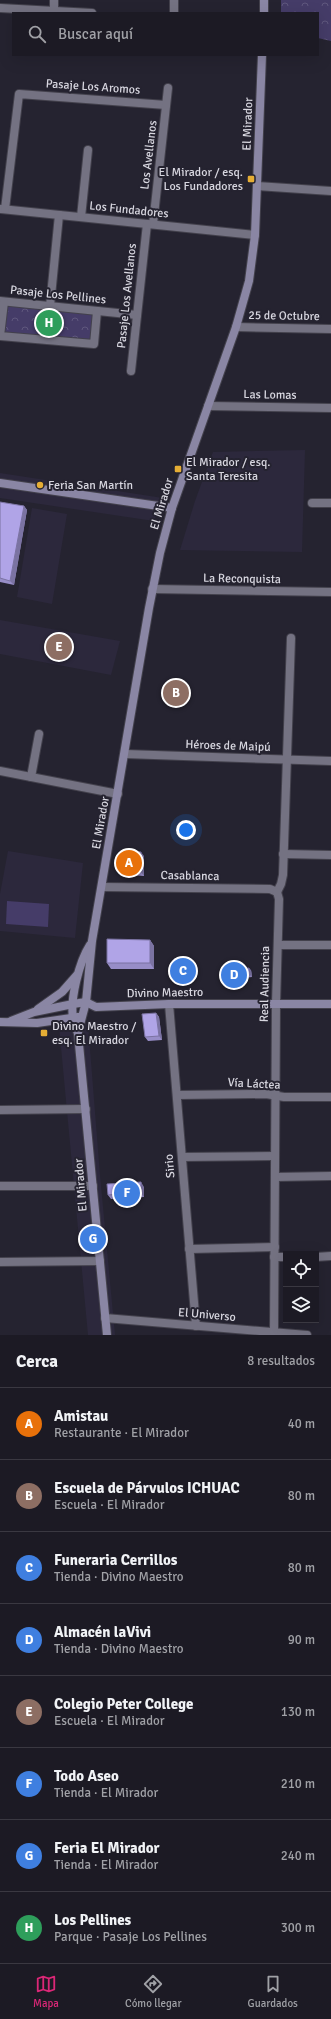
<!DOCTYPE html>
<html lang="es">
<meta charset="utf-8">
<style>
:root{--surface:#1c1a24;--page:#292731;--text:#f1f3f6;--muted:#a0a1a6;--line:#3a3841;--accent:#db2777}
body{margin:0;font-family:Signika,sans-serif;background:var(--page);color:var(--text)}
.controls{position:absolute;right:12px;bottom:12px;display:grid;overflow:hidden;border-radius:0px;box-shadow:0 4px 16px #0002}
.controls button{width:36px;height:36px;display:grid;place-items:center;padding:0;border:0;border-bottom:1px solid var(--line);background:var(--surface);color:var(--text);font:20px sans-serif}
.you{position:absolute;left:186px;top:830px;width:14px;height:14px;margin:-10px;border:3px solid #fff;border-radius:50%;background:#1a73e8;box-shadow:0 0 0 6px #1a73e833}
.badge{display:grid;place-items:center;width:26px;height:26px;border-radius:50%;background:var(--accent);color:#fff;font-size:13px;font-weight:700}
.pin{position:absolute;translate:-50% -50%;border:2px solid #fff;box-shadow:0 1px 4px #0006}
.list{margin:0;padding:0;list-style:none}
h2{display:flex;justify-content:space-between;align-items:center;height:52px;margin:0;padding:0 16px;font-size:17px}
h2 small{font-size:13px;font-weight:400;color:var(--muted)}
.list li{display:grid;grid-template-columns:26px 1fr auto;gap:12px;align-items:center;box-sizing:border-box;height:72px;padding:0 16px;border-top:1px solid var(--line)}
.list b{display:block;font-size:15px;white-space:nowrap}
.list p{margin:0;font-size:13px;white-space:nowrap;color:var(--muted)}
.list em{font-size:13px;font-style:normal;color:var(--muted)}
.icon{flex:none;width:22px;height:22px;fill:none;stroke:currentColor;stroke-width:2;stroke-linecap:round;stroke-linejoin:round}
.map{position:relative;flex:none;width:331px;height:1335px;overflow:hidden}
.search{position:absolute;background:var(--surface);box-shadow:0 4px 16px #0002;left:12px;right:12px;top:12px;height:44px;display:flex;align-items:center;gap:10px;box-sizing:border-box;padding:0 14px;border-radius:0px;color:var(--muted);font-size:15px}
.sheet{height:628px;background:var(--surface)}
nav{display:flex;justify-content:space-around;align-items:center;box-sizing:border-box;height:56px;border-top:1px solid var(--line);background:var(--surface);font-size:11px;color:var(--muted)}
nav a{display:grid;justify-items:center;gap:2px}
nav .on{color:var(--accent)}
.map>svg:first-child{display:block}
.built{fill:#2c283c}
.park{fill:url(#park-crowns)}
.pitch{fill:#453c68}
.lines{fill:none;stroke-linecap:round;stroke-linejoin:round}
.street-casing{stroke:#43414c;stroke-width:10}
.secondary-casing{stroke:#43414c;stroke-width:10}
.street{stroke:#747282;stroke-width:8}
.secondary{stroke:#8a86a4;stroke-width:8}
.wall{fill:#978dc7}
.shaded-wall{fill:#7b73a2}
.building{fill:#b0a4e7;stroke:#7b73a2}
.poi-dot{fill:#e5ad35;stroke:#252330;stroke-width:1.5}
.labels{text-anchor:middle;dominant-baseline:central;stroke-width:4;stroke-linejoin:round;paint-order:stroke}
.street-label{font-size:12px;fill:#d8d7e0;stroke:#252330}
.poi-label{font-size:12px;fill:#d8d7e0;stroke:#252330;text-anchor:start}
</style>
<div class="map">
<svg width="331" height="1335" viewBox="0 0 331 1335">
<defs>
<pattern id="park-crowns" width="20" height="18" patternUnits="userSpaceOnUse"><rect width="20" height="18" fill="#453c68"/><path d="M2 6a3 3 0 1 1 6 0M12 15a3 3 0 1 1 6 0" fill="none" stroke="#5f577d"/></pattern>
</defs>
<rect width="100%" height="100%" fill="#252330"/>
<g class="built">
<path d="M305,450L302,552L180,550L195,501L213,452Z"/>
<path d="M0,473L163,498L154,521L0,498Z"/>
<path d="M32,508L67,514L52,604L17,597Z"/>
<path d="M0,620L120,641L111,675L0,654Z"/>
<path d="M8,851L83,863L75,938L0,931V894Z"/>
<path d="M88,1024L100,1175L115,1335H88L59,1026Z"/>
</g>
<g class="park">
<path d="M281,0H331V41L318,38V13H281Z"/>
<path d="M5,303L96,312L94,343L1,335Z"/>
</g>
<path class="pitch" d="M7,901L49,904L48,927L6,924Z"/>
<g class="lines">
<g class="street-casing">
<g id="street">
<path d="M0,8L92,13"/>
<path d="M54,11V0"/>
<path d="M174,13V0"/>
<path d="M257,186L331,191"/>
<path d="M1,209L255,235"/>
<path d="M5,209L19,94L166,105"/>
<path d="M81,217L88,150"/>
<path d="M153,224L168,88"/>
<path d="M0,301L137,315"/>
<path d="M4,302L0,336L94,344L97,311"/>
<path d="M50,306L59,215"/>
<path d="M236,327L331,329"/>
<path d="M131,371L147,224"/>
<path d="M208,406L331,408"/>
<path d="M312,503H331"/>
<path d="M152,589L331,592"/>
<path d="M125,754L331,761"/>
<path d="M0,771L118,794"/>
<path d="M31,777L39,734"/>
<path d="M283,854L331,855"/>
<path d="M102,887L270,889L277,892"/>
<path d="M277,892L281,884L283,875L291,638"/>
<path d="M278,945H331"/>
<path d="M169,1004L196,1326"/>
<path d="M177,1095L266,1094L284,1097H331"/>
<path d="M0,1110L86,1109"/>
<path d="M182,1157L275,1156"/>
<path d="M275,1177L331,1176"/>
<path d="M0,1186H93"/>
<path d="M189,1249L275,1247"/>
<path d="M274,1257H286"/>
<path d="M316,1257L331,1256"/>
<path d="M0,1262L100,1261"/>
<path d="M105,1318L307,1335"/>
<path d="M274,1332L276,1004L279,899L277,892"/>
</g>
</g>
<g class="secondary-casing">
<g id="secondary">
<path d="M264,13V0"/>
<path d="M0,483L172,508"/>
<path d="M90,945C79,962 70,999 73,1018C74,1024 77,1029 78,1034L107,1335"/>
<path d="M38,1009L62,992L77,975"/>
<path d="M11,1021L34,1012L73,1004L86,1002L96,1007L169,1004H331"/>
<path d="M0,1022L37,1023L78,1017"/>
<path d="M78,1032L86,1002L92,941L149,608L160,553L172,508L236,327L249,281L255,235L262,55"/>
</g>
</g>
<use href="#street" class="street"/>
<use href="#secondary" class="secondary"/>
</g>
<g class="wall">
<path d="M0,502L24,506L27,510L14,585L0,582Z"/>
<path d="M144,856V876L130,875L123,865Z"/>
<path d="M150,940L154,946V969H111L107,963Z"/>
<path d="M189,963V979L177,980L174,975Z"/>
<path d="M251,970L252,977L227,980L225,977Z"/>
<path d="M156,1013L159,1017L162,1040L148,1041L145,1037Z"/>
<path d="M144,1187V1197L111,1199L108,1195Z"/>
</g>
<g class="shaded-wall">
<path d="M24,506L27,510L14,585L10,581Z"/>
<path d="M141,852L144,856V876L140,871Z"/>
<path d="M150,940L154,946V969L150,963Z"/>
<path d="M186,958L189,963V979L186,975Z"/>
<path d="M249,968L251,970L252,977L250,975Z"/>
<path d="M156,1013L159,1017L162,1040L159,1036Z"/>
<path d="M141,1182L144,1187V1197L141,1193Z"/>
</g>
<g class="building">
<path d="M0,502L24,506L10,581L0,578Z"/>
<path d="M124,851L141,852L140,871H127L123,865Z"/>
<path d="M107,939L150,940V963H107Z"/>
<path d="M186,958V975H174V959Z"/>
<path d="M249,968L250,975L225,977V970Z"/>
<path d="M156,1013L159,1036L145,1037L142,1014Z"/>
<path d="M141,1182V1193L108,1195L107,1184Z"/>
</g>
<g class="poi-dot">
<rect x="247" y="175" width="8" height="8" rx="2"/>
<rect x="174" y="465" width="8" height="8" rx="2"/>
<circle cx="40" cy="485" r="4"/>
<rect x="40" y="1029" width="8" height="8" rx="2"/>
</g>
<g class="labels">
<g class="street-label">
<text transform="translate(93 87) rotate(4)">Pasaje Los Aromos</text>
<text transform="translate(248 124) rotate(-88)">El Mirador</text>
<text transform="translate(149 155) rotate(-83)">Los Avellanos</text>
<text transform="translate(129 210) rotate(6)">Los Fundadores</text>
<text transform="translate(58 295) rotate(6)">Pasaje Los Pellines</text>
<text transform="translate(127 296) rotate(-84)">Pasaje Los Avellanos</text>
<text transform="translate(284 316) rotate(1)">25 de Octubre</text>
<text transform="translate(270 395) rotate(1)">Las Lomas</text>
<text transform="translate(162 504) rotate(-73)">El Mirador</text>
<text transform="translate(242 579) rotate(1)">La Reconquista</text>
<text transform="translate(228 746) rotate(2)">Héroes de Maipú</text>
<text transform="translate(101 823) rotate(-80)">El Mirador</text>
<text transform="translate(190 876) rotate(1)">Casablanca</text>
<text transform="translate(265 984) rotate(-89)">Real Audiencia</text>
<text transform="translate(165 993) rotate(-1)">Divino Maestro</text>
<text transform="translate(254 1084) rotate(3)">Vía Láctea</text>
<text transform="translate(170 1166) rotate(-95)">Sirio</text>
<text transform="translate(81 1185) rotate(-95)">El Mirador</text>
<text transform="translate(207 1315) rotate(5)">El Universo</text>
</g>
<g class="poi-label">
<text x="243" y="172" text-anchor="end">El Mirador / esq.<tspan x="243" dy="14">Los Fundadores</tspan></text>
<text x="186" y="462">El Mirador / esq.<tspan x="186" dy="14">Santa Teresita</tspan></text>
<text x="48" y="485">Feria San Martín</text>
<text x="52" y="1026">Divino Maestro /<tspan x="52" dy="14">esq. El Mirador</tspan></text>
</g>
</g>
</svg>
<div class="controls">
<button><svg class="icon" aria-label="locate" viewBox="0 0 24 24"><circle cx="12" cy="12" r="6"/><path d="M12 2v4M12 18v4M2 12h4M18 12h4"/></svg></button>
<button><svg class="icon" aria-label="layers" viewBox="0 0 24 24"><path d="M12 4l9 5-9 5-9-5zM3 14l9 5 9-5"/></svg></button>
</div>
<div class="you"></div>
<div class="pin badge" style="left:129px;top:863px;background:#e8710a">A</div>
<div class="pin badge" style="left:176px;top:693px;background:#8d6e63">B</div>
<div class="pin badge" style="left:183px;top:971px;background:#3f7fe0">C</div>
<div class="pin badge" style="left:234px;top:975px;background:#3f7fe0">D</div>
<div class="pin badge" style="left:59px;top:647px;background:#8d6e63">E</div>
<div class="pin badge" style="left:127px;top:1193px;background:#3f7fe0">F</div>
<div class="pin badge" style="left:93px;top:1239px;background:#3f7fe0">G</div>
<div class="pin badge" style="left:49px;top:323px;background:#2e9e5b">H</div>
<div class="search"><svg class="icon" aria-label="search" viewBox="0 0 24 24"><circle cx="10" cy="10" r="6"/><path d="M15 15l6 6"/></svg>Buscar aquí</div>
</div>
<section class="sheet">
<h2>Cerca<small>8 resultados</small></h2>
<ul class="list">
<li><span class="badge" style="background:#e8710a">A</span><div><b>Amistau</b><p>Restaurante · El Mirador</p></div><em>40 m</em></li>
<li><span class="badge" style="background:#8d6e63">B</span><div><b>Escuela de Párvulos ICHUAC</b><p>Escuela · El Mirador</p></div><em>80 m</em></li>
<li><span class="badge" style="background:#3f7fe0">C</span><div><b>Funeraria Cerrillos</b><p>Tienda · Divino Maestro</p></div><em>80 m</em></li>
<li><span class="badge" style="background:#3f7fe0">D</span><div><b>Almacén laVivi</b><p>Tienda · Divino Maestro</p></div><em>90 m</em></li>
<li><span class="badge" style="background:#8d6e63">E</span><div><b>Colegio Peter College</b><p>Escuela · El Mirador</p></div><em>130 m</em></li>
<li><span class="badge" style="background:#3f7fe0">F</span><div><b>Todo Aseo</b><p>Tienda · El Mirador</p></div><em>210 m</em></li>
<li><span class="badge" style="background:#3f7fe0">G</span><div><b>Feria El Mirador</b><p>Tienda · El Mirador</p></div><em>240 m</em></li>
<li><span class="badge" style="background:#2e9e5b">H</span><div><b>Los Pellines</b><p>Parque · Pasaje Los Pellines</p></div><em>300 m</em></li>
</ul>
</section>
<nav>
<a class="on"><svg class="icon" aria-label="map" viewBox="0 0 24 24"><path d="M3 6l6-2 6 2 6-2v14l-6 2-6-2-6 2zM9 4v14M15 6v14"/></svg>Mapa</a>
<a><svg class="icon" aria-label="directions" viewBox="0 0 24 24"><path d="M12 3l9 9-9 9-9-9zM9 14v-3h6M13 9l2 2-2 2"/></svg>Cómo llegar</a>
<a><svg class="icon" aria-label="saved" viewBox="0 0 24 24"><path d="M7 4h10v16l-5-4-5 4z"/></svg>Guardados</a>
</nav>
